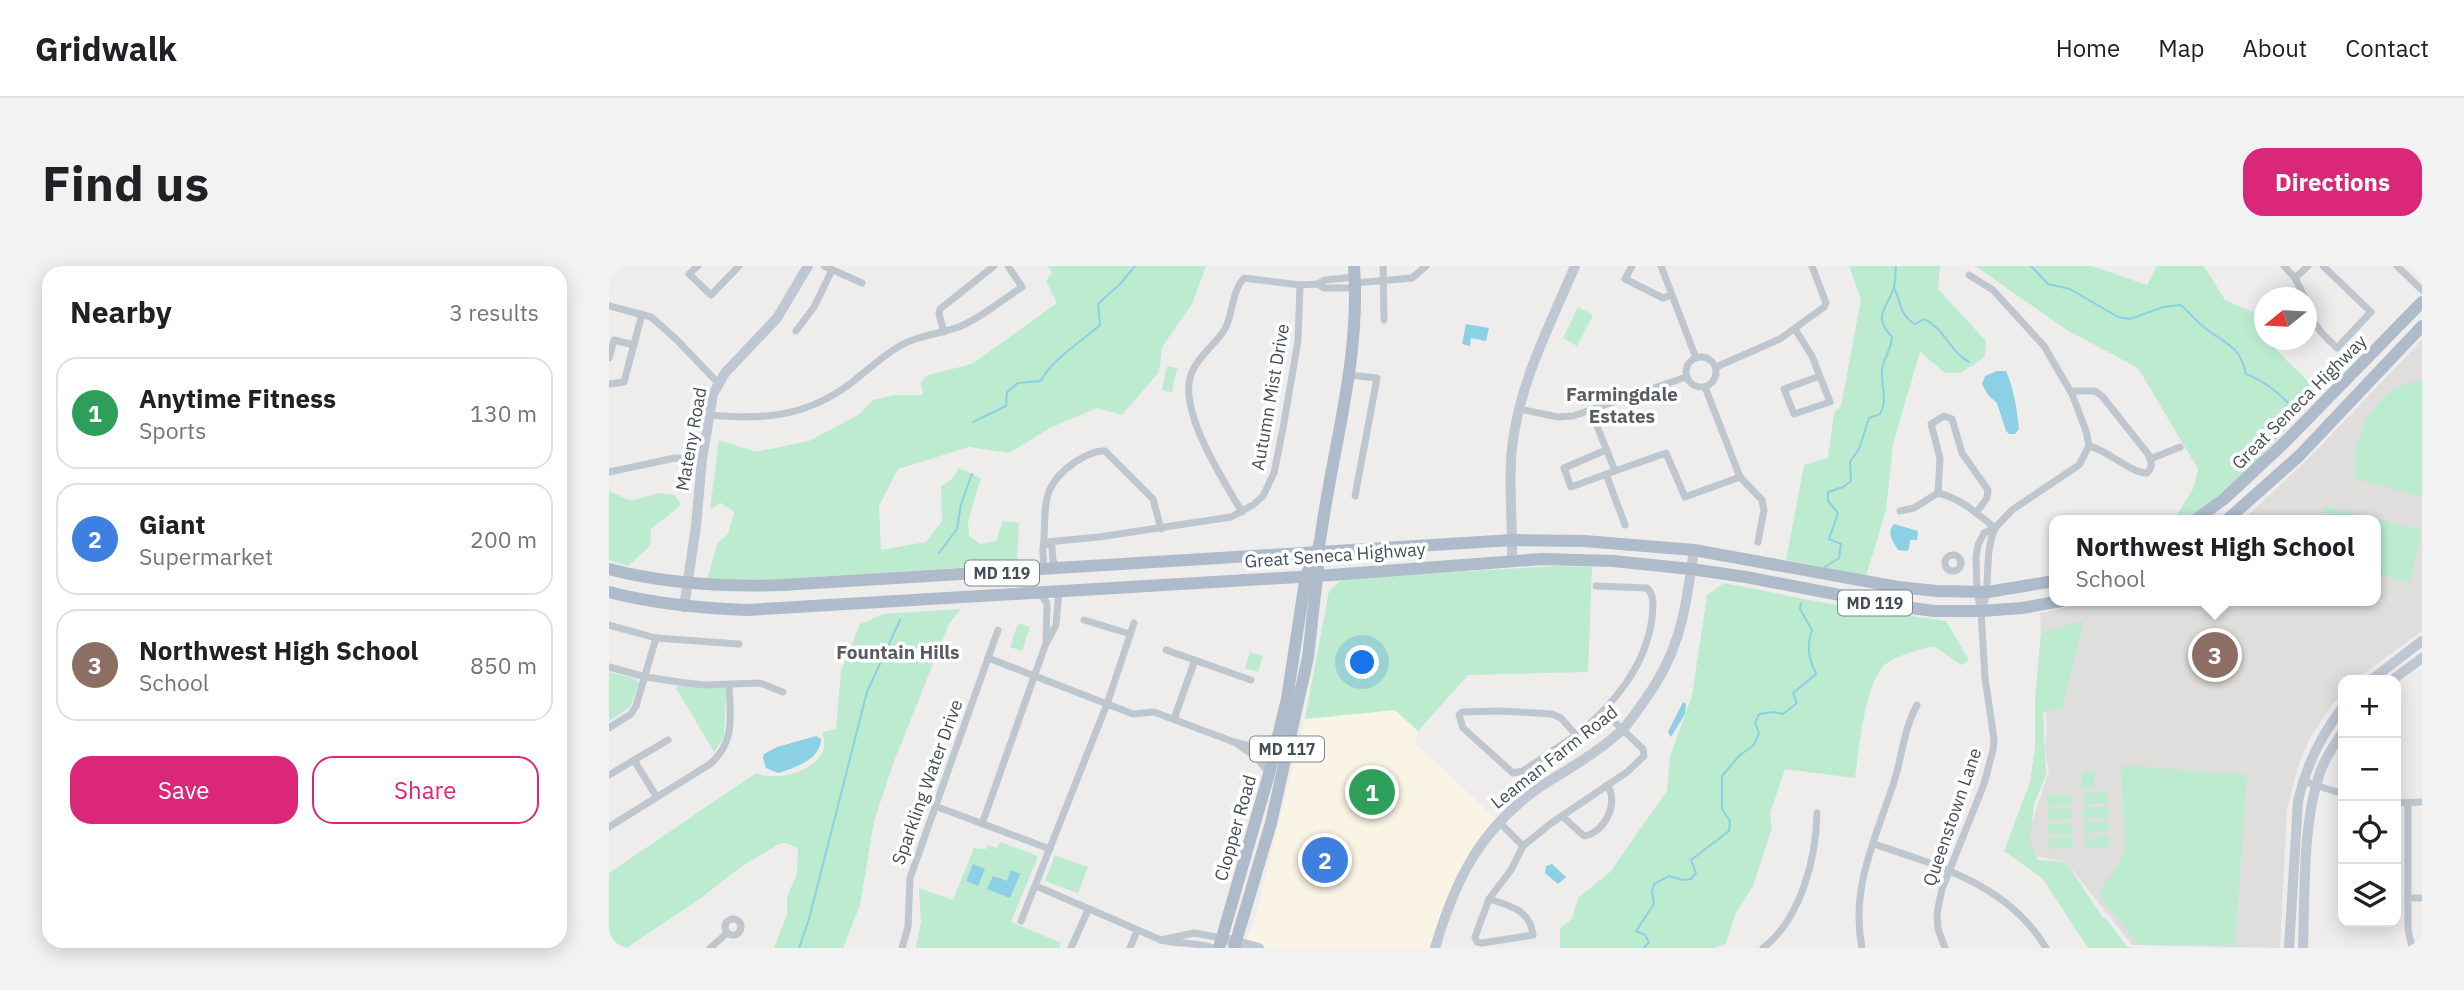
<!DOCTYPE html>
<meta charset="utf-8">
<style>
:root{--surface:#fff;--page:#f2f2f2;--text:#202124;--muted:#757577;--line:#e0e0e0;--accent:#db2777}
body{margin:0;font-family:"IBM Plex Sans",sans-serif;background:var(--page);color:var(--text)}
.controls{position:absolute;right:21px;bottom:21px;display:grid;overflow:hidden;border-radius:14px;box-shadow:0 4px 18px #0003}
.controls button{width:63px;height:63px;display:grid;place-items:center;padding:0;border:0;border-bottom:2px solid var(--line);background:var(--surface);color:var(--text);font:35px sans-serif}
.compass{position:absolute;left:1645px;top:21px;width:63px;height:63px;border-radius:50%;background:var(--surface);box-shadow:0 4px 18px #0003;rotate:252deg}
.you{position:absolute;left:754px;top:397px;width:24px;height:24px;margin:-18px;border:5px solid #fff;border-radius:50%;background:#1a73e8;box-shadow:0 0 0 10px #1a73e833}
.badge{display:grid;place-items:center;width:46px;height:46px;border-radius:50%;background:var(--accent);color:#fff;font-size:23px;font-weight:700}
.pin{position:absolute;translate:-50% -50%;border:4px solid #fff;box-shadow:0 2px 7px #0006}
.popup{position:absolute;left:1440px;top:249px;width:332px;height:91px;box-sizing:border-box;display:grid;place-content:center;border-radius:14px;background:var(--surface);filter:drop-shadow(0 2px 5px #0005);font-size:23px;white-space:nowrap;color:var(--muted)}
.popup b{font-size:26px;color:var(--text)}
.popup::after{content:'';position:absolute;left:50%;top:100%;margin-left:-14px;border:14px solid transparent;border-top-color:var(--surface)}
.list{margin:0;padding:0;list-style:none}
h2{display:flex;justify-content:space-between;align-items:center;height:91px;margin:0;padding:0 28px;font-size:30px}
h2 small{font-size:23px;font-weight:400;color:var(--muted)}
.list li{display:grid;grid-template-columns:46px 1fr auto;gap:21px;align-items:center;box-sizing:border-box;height:112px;margin:0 14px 14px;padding:0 14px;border:2px solid var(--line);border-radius:21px}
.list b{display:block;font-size:26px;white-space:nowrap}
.list p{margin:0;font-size:23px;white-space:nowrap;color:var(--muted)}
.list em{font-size:23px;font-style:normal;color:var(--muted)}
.actions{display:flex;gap:14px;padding:21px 28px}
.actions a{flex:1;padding:16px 0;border:2px solid var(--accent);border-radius:21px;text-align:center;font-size:24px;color:var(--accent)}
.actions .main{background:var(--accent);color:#fff}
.icon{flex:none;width:38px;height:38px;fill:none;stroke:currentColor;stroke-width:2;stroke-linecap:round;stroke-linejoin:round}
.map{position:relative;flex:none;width:1813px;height:682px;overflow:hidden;border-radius:21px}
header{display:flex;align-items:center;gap:42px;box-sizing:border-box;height:98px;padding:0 35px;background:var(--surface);border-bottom:2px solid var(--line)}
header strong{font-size:33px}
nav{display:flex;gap:38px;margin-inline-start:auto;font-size:24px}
.intro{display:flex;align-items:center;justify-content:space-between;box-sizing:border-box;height:168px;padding:0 42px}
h1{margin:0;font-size:49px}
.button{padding:18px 32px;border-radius:21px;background:var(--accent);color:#fff;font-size:24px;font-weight:700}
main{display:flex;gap:42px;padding:0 42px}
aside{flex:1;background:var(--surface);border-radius:21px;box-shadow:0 4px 18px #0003}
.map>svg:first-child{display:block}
.commercial{fill:#faf4e5}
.education{fill:#e0dddd}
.green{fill:#bcebd0}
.water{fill:#8cd0e5}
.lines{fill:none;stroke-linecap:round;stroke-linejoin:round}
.stream{stroke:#8cd0e5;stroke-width:2}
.street{stroke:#bec6ce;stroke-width:7}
.secondary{stroke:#bec7d2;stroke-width:10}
.primary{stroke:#adbbca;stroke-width:12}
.labels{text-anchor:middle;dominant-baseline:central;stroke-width:7;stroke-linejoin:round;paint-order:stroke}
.shield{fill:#fff;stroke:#7e848a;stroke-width:2}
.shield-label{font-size:16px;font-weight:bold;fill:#464f58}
.street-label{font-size:18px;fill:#464f58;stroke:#fff}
.neighbourhood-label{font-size:19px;font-weight:bold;fill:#595c60;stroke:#fff}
</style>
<header>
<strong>Gridwalk</strong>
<nav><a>Home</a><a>Map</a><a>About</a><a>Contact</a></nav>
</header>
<div class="intro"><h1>Find us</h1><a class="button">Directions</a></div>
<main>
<aside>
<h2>Nearby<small>3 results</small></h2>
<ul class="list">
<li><span class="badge" style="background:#2e9e5b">1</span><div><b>Anytime Fitness</b><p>Sports</p></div><em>130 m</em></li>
<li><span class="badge" style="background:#3f7fe0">2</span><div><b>Giant</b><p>Supermarket</p></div><em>200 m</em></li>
<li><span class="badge" style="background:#8d6e63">3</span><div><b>Northwest High School</b><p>School</p></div><em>850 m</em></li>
</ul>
<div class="actions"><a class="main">Save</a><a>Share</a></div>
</aside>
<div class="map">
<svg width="1813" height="682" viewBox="0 0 1813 682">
<rect width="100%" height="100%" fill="#efecec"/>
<path class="commercial" d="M786,444L809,465L807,478L890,556L867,582L826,682H650L635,678L643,663L696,453Z"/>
<path class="education" d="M1813,74V365L1746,414H1734V426L1722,440L1701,472L1689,500L1678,543L1671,682L1523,679L1457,596L1430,591L1415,581L1440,505L1436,486L1438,459L1431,347L1484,335H1767V254H1634L1701,191Z"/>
<g class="green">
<path d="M438,0H597L583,38L553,81L550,106L513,149L488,142L441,162L400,187L360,181L289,203L270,240L272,284L317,276L333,255L332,220L343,213L350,202L372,212L359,255L360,270L371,278L387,275L394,255L410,257L408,298L172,313H98L108,278L119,268L125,246L112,237L101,243L110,174L147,186L200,175L251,148L264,134L286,129H314L312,116L319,109L363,98L448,37L437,15L443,6Z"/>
<path d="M1240,0H1331L1329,23L1377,75L1376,91L1352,107H1336L1311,86L1284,178L1277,244L1257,310L1177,294L1195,199L1219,192L1225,147L1232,140L1252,33Z"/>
<path d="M1366,0H1483L1538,19L1548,0H1595L1616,34L1655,51L1656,74H1660V77L1711,127C1686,153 1599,254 1565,254L1585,221L1589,203L1529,102L1458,64Z"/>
<path d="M969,41L984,49L968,80L954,72Z"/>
<path d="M558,100L568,102L563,126L553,124Z"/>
<path d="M1813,113V231L1747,213C1740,168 1766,122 1813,113Z"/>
<path d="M0,225L22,235L49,227L66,229L72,239L42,263L41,280L19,300L0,294Z"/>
<path d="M1716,240L1813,264L1801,316L1767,308V254H1712Z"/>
<path d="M946,300L983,301L979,406L859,409L809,465L786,444L696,453L720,325L735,312Z"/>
<path d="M1115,317L1221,338L1337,355L1360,394L1352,399L1325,380C1309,384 1292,388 1278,397C1256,412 1250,484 1246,512L1176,503L1161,547L1163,562L1144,620L1126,649L1117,677L1106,682H951V662L963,653L969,632L1001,606L1058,525L1061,490L1083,430L1098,329Z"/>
<path d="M352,343L340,358L284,498L265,555L251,639L234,682H165L178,649V631L188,607L189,583L178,577H172L133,600L88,635L17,682H0V607L147,507C173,518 227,500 213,466L227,463L232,405L251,358L275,348Z"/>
<path d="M1475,354L1453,443L1434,446L1437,509L1425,538L1421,576L1429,594L1457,596L1494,652L1496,651L1518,681L1530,682H1479L1434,613L1395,585L1421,516L1426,482V432L1432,367Z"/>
<path d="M409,357L421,361L413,385L401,381Z"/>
<path d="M641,386L654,390L649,406L636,402Z"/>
<path d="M0,406L27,413L30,417L21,441L0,455Z"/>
<path d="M70,420L116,422L117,424L115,471L105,486L67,422Z"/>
<path d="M1512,499L1638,509L1626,679H1529L1489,628L1509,599L1516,584Z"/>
<path d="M1473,505H1485L1486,522L1473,523Z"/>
<path d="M1498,526V537L1474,538V527Z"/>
<path d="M1462,528V539L1438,540L1437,529Z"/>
<path d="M1474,541H1499V552H1475Z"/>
<path d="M1463,542V553L1439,554L1438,543Z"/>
<path d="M1500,555V566L1476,567L1475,556Z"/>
<path d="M1463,557V568L1439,569V558Z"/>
<path d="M1500,570L1501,581L1476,582V571Z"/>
<path d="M1464,571V582L1440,583V572Z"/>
<path d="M391,576L429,590L402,656L452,677L450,682H307L312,656L310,622L344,634L365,582L377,583L379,579L388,582Z"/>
<path d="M446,589L479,601L469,627L436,615Z"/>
</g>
<g class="water">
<path d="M857,58L880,62L877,75L862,72L861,80L853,78Z"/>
<path d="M1388,105H1397C1405,123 1408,144 1410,163L1406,168H1400L1397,165L1388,137L1379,129L1373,118L1376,110Z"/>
<path d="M1285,258L1309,265L1308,274H1301L1300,283L1298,285L1289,284C1284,275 1277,267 1285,258Z"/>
<path d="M1074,436L1077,438L1076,448L1062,471L1059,466Z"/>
<path d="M207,470L212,473C212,493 186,502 169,507L157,502L154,492L155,488L168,481Z"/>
<path d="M364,598L376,603L369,620L357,615Z"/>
<path d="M943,598L957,611L949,618L936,607L937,600Z"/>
<path d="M402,604L411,608L401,632L378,623L384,610L398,615Z"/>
</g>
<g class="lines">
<g class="stream">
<path d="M1422,0L1439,18L1461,23L1509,51L1521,53L1554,41L1572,39C1581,47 1588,56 1597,63C1617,78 1631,80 1637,108C1655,114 1670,127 1683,141"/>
<path d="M1285,22C1293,37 1290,49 1306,58L1315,53C1336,63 1341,86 1360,96"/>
<path d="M364,156L397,140L398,126L409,117L432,115C441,95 473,75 491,59L489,38L512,17L526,0"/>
<path d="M330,287L348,263L352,238L363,208"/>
<path d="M1216,301L1230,292L1232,278L1220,273L1229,247L1219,235V226L1234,221L1242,215L1241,196L1250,183L1260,152L1271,148C1279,135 1272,119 1273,104C1274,92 1283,83 1283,71C1264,51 1276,44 1284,24C1287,17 1286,7 1287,0"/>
<path d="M190,682L200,653L258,426L291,354"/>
<path d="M1035,682L1040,676L1036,669L1027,665L1045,638L1043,626L1045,618L1060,610L1074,614L1082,613L1087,607L1082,594L1120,565L1121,555L1113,543V510L1131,489L1145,479L1150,467L1146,457L1150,448L1165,446L1174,448L1188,437L1184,427L1207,408C1200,392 1197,382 1203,364L1191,343L1192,337"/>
</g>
<g class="street">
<path d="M89,0L80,8L102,29L130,0"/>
<path d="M215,0L253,17"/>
<path d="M774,0L775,54"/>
<path d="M1023,0L1016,13L1054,32L1062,29"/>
<path d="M1052,0L1087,92"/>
<path d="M1675,0L1686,12L1696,32"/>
<path d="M1788,0L1813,24"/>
<path d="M1686,12L1699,0"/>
<path d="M746,17L803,12L817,0"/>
<path d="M709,18L716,14L746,11"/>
<path d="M1698,36C1703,59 1711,66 1728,82L1762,46L1714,0"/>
<path d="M0,40L42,51L67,73L109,117"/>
<path d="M1186,63L1203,90L1221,136L1185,148L1175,123L1211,110"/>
<path d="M187,65L205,41L223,4"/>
<path d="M335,66L330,48L331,43L385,0"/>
<circle cx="1092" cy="106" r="15"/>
<path d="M0,92L5,74L25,79"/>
<path d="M1107,101L1171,73L1215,41L1217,37L1203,0"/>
<path d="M740,109L768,112L746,230"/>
<path d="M0,118L15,116L33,48"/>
<path d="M1096,121L1131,211L1153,234L1155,244L1149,276"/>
<path d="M1462,125H1486L1493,130L1539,188C1543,196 1544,200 1538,207C1521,207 1499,184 1480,180"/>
<path d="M910,143L949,151L964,150L1077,111"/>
<path d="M982,145L1006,205L1057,187L1076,231L1131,211"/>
<path d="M100,149C155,154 197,151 242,117C258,105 272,91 289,81C306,70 330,68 350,61C372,52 393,34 413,21L399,0"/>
<path d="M997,184L955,202L962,221L1006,205"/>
<path d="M1541,193L1571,181"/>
<path d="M0,206L66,192L93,193"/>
<path d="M997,208L1016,259"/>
<path d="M1291,245L1305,242L1329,227"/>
<path d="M633,246C614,214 567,142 583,106C590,89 607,78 616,63C624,47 623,25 635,12L691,19L709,18L715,22H746"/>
<path d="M1367,247L1378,232L1379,224L1353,187L1343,153L1335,150L1322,158L1331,192L1329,227C1353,233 1367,247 1386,262"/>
<path d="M437,276L490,271L622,251L644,239L654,230L665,207L674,162L689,75L691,19"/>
<path d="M437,276L443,281L444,295L449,303"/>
<circle cx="1344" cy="297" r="8"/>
<path d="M432,303C437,295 433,290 434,282C439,245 427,223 466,196C475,190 487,184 496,185L544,233L552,263"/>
<path d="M431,328L438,337L437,376"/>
<path d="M1373,345C1383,316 1374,290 1386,262"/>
<path d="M475,354L521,368"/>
<path d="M0,359L47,372L130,378"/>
<path d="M557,384L642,414"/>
<path d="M379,392L524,448L545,446L625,476L642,480L656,477L668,470"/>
<path d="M0,401L37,411L70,416L95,419L151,417L174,426"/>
<path d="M892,445L943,448L952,452L967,469L914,505L904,507L854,462L850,449L853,446Z"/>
<path d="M565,453L586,394"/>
<path d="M0,462L22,448L27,440L47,372"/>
<path d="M967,469C1004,440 1037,400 1043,352C1044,341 1046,330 1038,322L987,320"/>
<path d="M628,478L648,492L660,508"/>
<path d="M25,494L47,530"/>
<path d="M0,509L59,474"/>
<path d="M1694,515L1734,528"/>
<path d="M1787,537L1813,536"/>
<path d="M1799,538V663L1803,682"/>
<path d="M326,540L441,583"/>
<path d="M953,550L975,570C995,567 1011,537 998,519"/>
<path d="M890,556L914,580"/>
<path d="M373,558L436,380L447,359L450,324"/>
<path d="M0,561L101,498C127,476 121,449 120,418"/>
<path d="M1265,578C1330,600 1400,619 1437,682"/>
<path d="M427,620L552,674C569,678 587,676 605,682"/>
<path d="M1799,632H1813"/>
<path d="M880,633L902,604L914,580L941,558L1018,506L1035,490L1034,483L994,445"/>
<path d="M880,633C902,640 921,644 924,669L873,677L868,676L866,671Z"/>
<circle cx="124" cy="661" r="8"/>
<path d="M412,655L498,438L525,357"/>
<path d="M552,674L585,667L613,672"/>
<path d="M101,682L118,667"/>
<path d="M293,682L299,661L301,612L389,364"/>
<path d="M462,682L479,644"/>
<path d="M521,682L528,665"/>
<path d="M1154,682C1192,653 1207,593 1208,547"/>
<path d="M1253,682C1241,621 1267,572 1285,516C1293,490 1295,463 1308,439"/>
<path d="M1336,682L1329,663L1328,647L1333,623L1375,518L1384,484L1385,473L1376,412L1372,345L1368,326L1367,291L1369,279L1375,267L1386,262L1403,244L1470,199L1480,180L1477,165L1463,128L1435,80L1384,24L1360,9"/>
</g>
<g class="secondary">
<path d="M903,294C904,257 899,218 903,182C910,117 941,59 966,0"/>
<path d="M75,341L87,260L93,193L104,128L116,107L168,52L199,0"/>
<path d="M1762,414L1813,375"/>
<path d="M1783,414L1813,392"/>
<path d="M613,672L650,682"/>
<path d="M826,682C846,614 871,563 931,521C959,503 990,486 1014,463C1021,456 1027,446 1033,438C1072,386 1076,345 1085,284"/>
<path d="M1680,682L1689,535C1697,500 1712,469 1734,441"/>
<path d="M1694,682C1696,627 1693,549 1714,499C1719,487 1727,477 1734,466"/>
</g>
<g class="primary">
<path d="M1586,254L1615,233L1676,176L1813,36"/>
<path d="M1618,254L1690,190L1813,60"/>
<path d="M0,303C57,318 114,321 173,319L904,274L975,275L1085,284L1289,321L1328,325L1379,326L1445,315"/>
<path d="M0,326C46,338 90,342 138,344L722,309L933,293L1004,295L1082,303L1137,311L1288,340L1325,345H1372L1413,342L1452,335"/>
<path d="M610,682L660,508L678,433L697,309L708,287L711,275C723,184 752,93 745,0"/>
<path d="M625,682L662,557L699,391L709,302"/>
</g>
</g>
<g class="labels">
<g class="shield">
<rect x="356" y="294.5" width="74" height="25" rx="5"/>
<rect x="1229" y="324.5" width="74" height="25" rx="5"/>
<rect x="641" y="470.5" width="74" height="25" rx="5"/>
</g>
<g class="shield-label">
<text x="393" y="307">MD 119</text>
<text x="1266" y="337">MD 119</text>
<text x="678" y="483">MD 117</text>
</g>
<g class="street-label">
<text transform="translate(661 131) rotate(-80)">Autumn Mist Drive</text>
<text transform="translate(1690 136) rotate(-45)">Great Seneca Highway</text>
<text transform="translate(82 173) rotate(-80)">Mateny Road</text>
<text transform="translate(726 289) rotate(-4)">Great Seneca Highway</text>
<text transform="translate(945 491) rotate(-38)">Leaman Farm Road</text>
<text transform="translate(318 516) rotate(-70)">Sparkling Water Drive</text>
<text transform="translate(1343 551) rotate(-71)">Queenstown Lane</text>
<text transform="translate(626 562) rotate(-74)">Clopper Road</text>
</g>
<g class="neighbourhood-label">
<text x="1013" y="128">Farmingdale<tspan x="1013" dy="22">Estates</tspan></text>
<text x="289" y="386">Fountain Hills</text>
</g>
</g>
</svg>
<div class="controls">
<button>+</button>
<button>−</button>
<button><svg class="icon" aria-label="locate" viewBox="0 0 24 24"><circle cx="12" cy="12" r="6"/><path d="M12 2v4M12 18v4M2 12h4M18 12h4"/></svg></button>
<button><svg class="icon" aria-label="layers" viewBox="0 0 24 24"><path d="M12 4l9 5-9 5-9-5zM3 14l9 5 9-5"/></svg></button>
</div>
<svg class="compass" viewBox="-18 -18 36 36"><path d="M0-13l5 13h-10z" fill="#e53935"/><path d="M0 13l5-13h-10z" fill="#757577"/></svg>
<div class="you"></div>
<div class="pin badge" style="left:763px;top:526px;background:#2e9e5b">1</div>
<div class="pin badge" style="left:716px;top:594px;background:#3f7fe0">2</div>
<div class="pin badge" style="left:1606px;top:389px;background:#8d6e63">3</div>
<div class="popup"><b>Northwest High School</b>School</div>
</div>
</main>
